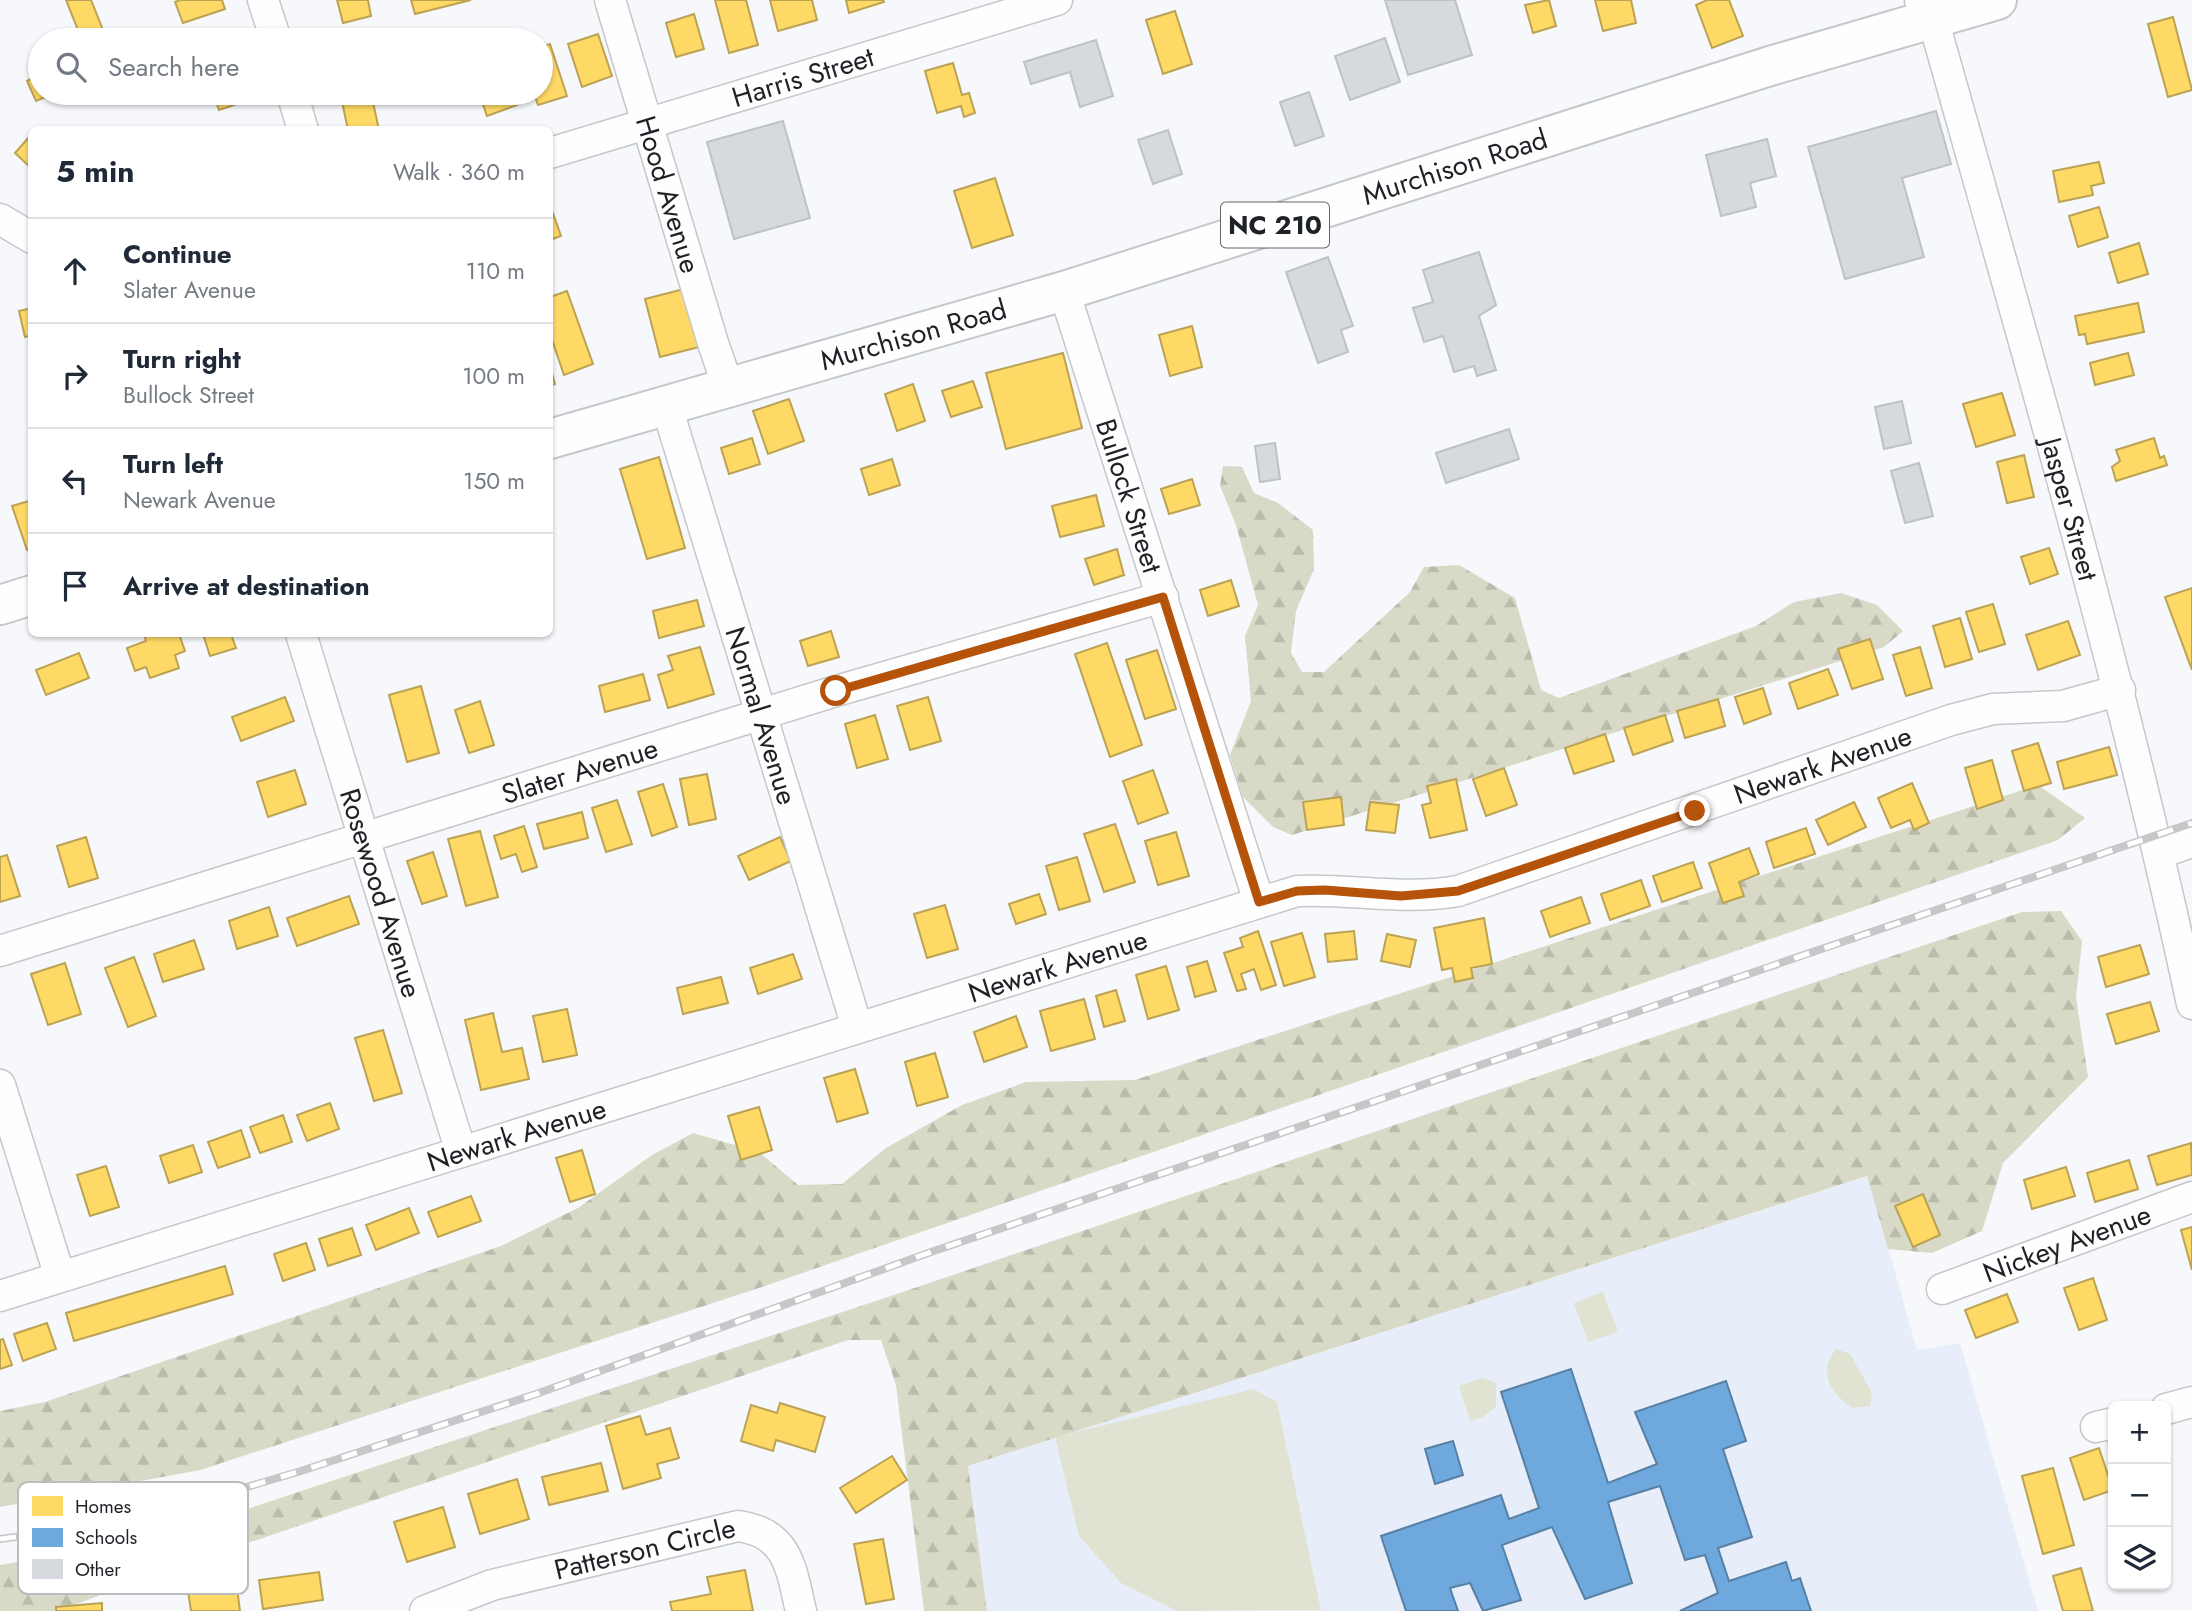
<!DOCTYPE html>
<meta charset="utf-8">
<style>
:root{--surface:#fff;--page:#f2f2f3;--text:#1f2937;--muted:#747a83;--line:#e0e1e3}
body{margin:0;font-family:Jost,sans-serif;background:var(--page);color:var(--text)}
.controls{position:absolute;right:21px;bottom:21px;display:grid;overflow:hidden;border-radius:10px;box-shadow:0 2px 5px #0004}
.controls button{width:63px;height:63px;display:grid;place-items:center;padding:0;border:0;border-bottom:2px solid var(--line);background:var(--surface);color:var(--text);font:35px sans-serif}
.stop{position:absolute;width:21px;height:21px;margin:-16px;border:5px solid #b45309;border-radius:50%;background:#fff}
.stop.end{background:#b45309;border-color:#fff;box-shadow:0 2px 7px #0008}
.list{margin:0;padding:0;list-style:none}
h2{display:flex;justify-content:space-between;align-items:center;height:91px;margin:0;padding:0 28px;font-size:30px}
h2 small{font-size:23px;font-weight:400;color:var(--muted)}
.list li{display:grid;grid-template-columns:46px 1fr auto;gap:21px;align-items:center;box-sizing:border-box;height:105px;padding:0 28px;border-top:2px solid var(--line)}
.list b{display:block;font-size:26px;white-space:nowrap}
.list p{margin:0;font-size:23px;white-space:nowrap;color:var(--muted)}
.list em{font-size:23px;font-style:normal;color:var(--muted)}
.icon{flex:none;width:38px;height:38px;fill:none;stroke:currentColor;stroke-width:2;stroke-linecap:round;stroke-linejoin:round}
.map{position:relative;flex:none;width:2192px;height:1611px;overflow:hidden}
.search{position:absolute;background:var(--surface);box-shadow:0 2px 5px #0004;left:28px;top:28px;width:525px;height:77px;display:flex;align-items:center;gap:18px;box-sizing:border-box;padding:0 24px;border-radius:38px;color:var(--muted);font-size:26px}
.panel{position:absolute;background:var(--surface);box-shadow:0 2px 5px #0004;left:28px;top:126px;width:525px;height:511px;border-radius:10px}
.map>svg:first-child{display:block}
.built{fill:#e8eef9}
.forest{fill:url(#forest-firs)}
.park{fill:#e0e3d2}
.homes{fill:#ffd966;stroke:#bca253;stroke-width:2}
.schools{fill:#6fa8dc;stroke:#5780a5;stroke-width:2}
.building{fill:#d6d9dd;stroke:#bec1c5;stroke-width:2}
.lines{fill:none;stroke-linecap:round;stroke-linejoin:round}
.minor-casing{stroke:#c5c8cb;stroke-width:33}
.major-casing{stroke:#c5c8cb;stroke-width:42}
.minor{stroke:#fefefe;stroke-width:30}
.major{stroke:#fefefe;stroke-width:38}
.rail-casing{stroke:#c6c7c8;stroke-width:8}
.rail{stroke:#fff;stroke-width:5;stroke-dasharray:16;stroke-linecap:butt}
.route{stroke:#b45309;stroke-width:9}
.labels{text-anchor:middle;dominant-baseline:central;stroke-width:7;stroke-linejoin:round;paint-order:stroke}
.shield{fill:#fff;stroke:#626467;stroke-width:2}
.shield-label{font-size:26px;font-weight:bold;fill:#1e2126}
.street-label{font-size:28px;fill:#1e2126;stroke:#fff}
.key{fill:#fff;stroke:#bcbcbe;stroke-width:2}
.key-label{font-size:19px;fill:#1e2126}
</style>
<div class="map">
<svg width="2192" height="1611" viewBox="0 0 2192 1611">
<defs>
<pattern id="forest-firs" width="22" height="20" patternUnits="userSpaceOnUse" patternTransform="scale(1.75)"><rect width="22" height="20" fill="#d8dac7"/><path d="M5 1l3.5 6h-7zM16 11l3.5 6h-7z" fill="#b9bbab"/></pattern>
</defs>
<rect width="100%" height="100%" fill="#f6f8fb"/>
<path class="built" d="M1868,1176L1917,1350L1960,1343L2038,1611H987L968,1466Z"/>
<g class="forest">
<path d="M1223,466L1242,467L1254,493L1278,503L1313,530L1314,569L1296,611L1291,653L1302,672H1324L1410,592L1424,567L1459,565L1515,598L1541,690L1559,698L1756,626L1794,602L1841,593L1877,605L1903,631L1884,647L1292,835L1273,827L1243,797L1230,755L1251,701L1245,636L1258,605L1236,525L1220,486Z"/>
<path d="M2038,785L2085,818L2058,840L753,1290L200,1470L0,1507V1411L45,1402L501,1246L578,1208L652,1155L693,1133L759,1152L798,1185L842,1184L886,1148L962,1105L1026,1082L1135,1080Z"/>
<path d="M2061,911L2082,941L2076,997L2088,1077L2003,1163L1982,1231L1932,1253L1888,1249L1867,1176L968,1466L987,1611H924L896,1385L881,1340H848L162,1572L58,1611H0V1565L169,1535L888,1297L2022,912Z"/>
</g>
<g class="park">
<path d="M1603,1292L1618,1332L1588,1342L1574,1303Z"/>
<path d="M1836,1349L1850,1354L1872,1393L1870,1406L1852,1408C1831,1393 1817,1373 1836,1349Z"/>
<path d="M1482,1378L1496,1383V1407L1483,1417L1470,1421L1459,1386Z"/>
<path d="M1254,1389L1277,1402L1321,1610L1177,1611L1121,1583L1079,1536L1055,1437Z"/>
</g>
<g class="homes">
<path d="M66,0H91L107,40H82Z"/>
<path d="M180,0H222L225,9L183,23L175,2Z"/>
<path d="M337,0H368L371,16L343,23Z"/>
<path d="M411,0H471L415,14Z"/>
<path d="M715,0H746L758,45L729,53Z"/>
<path d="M770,0H812L817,20L778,31Z"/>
<path d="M846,0H883L884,2L849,13Z"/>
<path d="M1549,0L1556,26L1533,33L1525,5Z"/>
<path d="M1595,0H1631L1636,23L1603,31Z"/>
<path d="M1707,0H1729L1743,36L1712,48L1696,5Z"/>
<path d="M1175,11L1192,64L1163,74L1146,20Z"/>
<path d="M694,14L704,49L676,57L666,23Z"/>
<path d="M2173,17L2192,90L2168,97L2148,24Z"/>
<path d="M234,34L236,40H217Z"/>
<path d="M598,34L612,76L582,87L568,44Z"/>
<path d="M550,44L567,96L538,105L534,93H541V47Z"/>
<path d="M953,63L962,95L969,93L975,113L964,117L961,106L937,113L925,71Z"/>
<path d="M40,74V93H55L36,101L27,81Z"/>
<path d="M213,93H260L261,96L219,110Z"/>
<path d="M360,93H371L379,130H348L341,97Z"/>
<path d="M479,93H512L517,105L487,116Z"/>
<path d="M30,136L32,137V169L15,153Z"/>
<path d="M2099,162L2104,183L2091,186L2093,195L2059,202L2053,171Z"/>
<path d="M995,178L1013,235L972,248L954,191Z"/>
<path d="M550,205L561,236L550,240Z"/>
<path d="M2099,207L2108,237L2078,247L2069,216Z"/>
<path d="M2139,243L2148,274L2118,283L2109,253Z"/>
<path d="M684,289L699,347L660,357L645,299Z"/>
<path d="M567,291L593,364L564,375L550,334V297Z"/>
<path d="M2138,303L2144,332L2087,344L2085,334L2079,335L2075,316Z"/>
<path d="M32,308V335L25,337L19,311Z"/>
<path d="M1192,326L1202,367L1170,376L1159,335Z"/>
<path d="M1063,353L1082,428L1006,449L986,373Z"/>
<path d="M2128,353L2134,375L2095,385L2090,363Z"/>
<path d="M550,366L555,384L550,386Z"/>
<path d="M973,381L982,407L951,417L942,391Z"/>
<path d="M913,384L925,421L897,431L885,394Z"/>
<path d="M2002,393L2015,435L1976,447L1963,404Z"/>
<path d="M789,399L804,441L768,454L753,411Z"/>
<path d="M752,438L760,464L729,474L721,448Z"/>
<path d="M2154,438L2160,458L2164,456L2167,465L2116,481L2112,467L2120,461L2116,450Z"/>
<path d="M2024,455L2034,497L2007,503L1997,462Z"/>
<path d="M659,457L685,548L647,559L620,469Z"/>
<path d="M892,459L900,485L869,495L861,469Z"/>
<path d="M1192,479L1200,505L1169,514L1161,489Z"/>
<path d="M1096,495L1104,526L1060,537L1052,506Z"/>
<path d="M32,500V548L27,550L12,506Z"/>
<path d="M2049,548L2058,574L2030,584L2021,557Z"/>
<path d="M1117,549L1124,575L1094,585L1085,559Z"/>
<path d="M1231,580L1239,606L1208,616L1200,590Z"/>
<path d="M2192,588V670L2165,597Z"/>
<path d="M697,600L704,626L659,638L653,611Z"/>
<path d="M1993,604L2005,644L1979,652L1966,612Z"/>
<path d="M1960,618L1972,659L1945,667L1933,626Z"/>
<path d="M2068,621L2080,655L2038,670L2026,635Z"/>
<path d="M831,631L839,657L808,666L800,641Z"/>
<path d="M144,634H179L185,651L175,655L179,668L150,678L146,667L135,671L127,648L146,641Z"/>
<path d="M203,634H231L236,648L210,656Z"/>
<path d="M1870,639L1883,679L1852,689L1838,649Z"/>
<path d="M1107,643L1142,745L1110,757L1075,654Z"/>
<path d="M700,647L714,694L668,708L658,675L673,670L668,656Z"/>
<path d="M1920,647L1932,688L1906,696L1893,655Z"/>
<path d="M1157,650L1176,709L1145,719L1126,660Z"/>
<path d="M79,653L89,678L46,695L36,670Z"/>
<path d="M1828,669L1838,695L1798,709L1789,683Z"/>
<path d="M643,674L650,700L605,712L599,686Z"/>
<path d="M421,686L439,753L407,762L389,695Z"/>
<path d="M1763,688L1771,714L1744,724L1735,697Z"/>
<path d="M285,697L294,721L241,741L232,717Z"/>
<path d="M928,697L941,741L910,750L897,706Z"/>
<path d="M1718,699L1725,726L1685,738L1677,711Z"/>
<path d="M480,701L494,745L469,753L455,710Z"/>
<path d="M875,715L888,759L857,768L845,724Z"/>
<path d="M1665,715L1673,741L1633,755L1624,728Z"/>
<path d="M1605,734L1614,761L1574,774L1565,748Z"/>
<path d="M2038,743L2051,783L2024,791L2012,751Z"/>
<path d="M2109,747L2117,775L2064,789L2057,762Z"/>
<path d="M1992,760L2003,800L1977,809L1965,768Z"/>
<path d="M1504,768L1517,805L1486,816L1473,779Z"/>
<path d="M295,770L306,804L268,817L257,782Z"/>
<path d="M1153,770L1168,813L1138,824L1123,781Z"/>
<path d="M707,774L716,819L689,825L680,779Z"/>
<path d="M1456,779L1467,830L1430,838L1422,805L1431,803L1427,786Z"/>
<path d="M1912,783L1929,823L1914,830L1910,820L1891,828L1878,798Z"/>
<path d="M663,784L677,827L652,836L638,792Z"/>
<path d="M1341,797L1344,825L1307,830L1303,802Z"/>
<path d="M617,800L632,844L606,852L592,808Z"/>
<path d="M1370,802L1399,805L1395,833L1366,830Z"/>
<path d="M1854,802L1866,827L1828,845L1816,820Z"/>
<path d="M582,812L588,838L544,849L537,824Z"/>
<path d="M1115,824L1135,882L1104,892L1084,834Z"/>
<path d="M524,826L537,867L522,872L516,854L501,859L494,836Z"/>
<path d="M1806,828L1815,854L1774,868L1766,842Z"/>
<path d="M480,831L498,897L466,906L448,839Z"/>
<path d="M1176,832L1189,876L1158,885L1145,841Z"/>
<path d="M86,837L98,878L69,887L57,846Z"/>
<path d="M780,837L791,861L749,880L738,856Z"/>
<path d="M1749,848L1759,874L1739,882L1744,896L1723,903L1709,863Z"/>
<path d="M433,852L447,896L422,904L407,861Z"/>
<path d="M7,855L20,896L0,902V857Z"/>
<path d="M1077,857L1090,901L1059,910L1046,866Z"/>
<path d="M1693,862L1702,888L1662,902L1653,876Z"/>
<path d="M1641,880L1650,906L1610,920L1601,894Z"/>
<path d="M1039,894L1046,914L1016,924L1009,904Z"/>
<path d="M349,896L359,924L297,946L287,918Z"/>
<path d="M1581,897L1590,923L1550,937L1541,911Z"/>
<path d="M945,905L958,949L927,958L914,914Z"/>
<path d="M269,907L278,936L237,949L229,921Z"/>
<path d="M1484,918L1492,964L1471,968L1473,978L1455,982L1452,968L1442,970L1434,928Z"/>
<path d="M1258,931L1276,985L1261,990L1254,969L1241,974L1246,989L1237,991L1224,953L1243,947L1240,938Z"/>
<path d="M1354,931L1357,959L1328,962L1325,934Z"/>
<path d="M1302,933L1315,977L1284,986L1271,942Z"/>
<path d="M1387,934L1416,940L1410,967L1381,961Z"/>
<path d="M194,940L204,969L163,982L154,954Z"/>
<path d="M2140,945L2149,974L2106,987L2098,957Z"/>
<path d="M793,954L802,979L758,994L750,968Z"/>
<path d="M134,957L156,1016L128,1027L105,968Z"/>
<path d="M1207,961L1216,991L1195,997L1187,967Z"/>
<path d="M65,963L81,1014L48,1025L31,974Z"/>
<path d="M1166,966L1179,1010L1148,1019L1136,975Z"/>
<path d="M721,977L728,1003L683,1014L677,988Z"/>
<path d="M1116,990L1125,1021L1104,1027L1096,996Z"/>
<path d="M1084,999L1095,1039L1051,1051L1040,1011Z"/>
<path d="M2150,1002L2159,1031L2116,1044L2107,1014Z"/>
<path d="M567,1009L577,1055L543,1062L533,1016Z"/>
<path d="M493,1013L502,1052L522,1048L529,1079L481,1090L465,1020Z"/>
<path d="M1016,1016L1027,1047L984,1062L974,1032Z"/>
<path d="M383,1030L402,1093L374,1101L355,1038Z"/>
<path d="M935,1053L948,1097L917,1106L905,1062Z"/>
<path d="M855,1069L868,1113L837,1122L824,1078Z"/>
<path d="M330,1103L339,1129L307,1141L297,1115Z"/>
<path d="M759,1107L772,1150L741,1160L728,1116Z"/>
<path d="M283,1115L292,1142L260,1153L250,1127Z"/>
<path d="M241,1130L250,1157L218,1168L208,1142Z"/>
<path d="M2191,1143L2192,1175L2157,1185L2148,1156Z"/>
<path d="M193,1145L202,1172L169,1183L160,1156Z"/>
<path d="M582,1150L595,1194L570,1202L556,1158Z"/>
<path d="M2129,1160L2138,1189L2095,1202L2087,1173Z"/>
<path d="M106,1166L119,1207L90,1216L77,1175Z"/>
<path d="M2066,1167L2075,1196L2032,1209L2024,1180Z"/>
<path d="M1923,1194L1940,1235L1913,1247L1895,1206Z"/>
<path d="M471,1196L481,1221L438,1237L428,1212Z"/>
<path d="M409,1208L419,1233L376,1250L366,1225Z"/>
<path d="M2192,1227V1270L2181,1230Z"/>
<path d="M352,1228L361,1255L328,1266L319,1239Z"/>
<path d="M306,1243L315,1270L283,1281L274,1254Z"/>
<path d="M225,1266L233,1294L74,1341L66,1313Z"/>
<path d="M2093,1278L2107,1320L2079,1330L2064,1288Z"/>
<path d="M2007,1294L2018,1322L1976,1338L1965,1310Z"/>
<path d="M47,1323L56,1349L23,1361L14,1334Z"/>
<path d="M3,1339L12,1365L0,1369V1340Z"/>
<path d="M780,1403L825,1417L815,1452L776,1440L773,1451L741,1441L751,1405L777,1413Z"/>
<path d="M640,1416L646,1435L670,1428L679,1458L657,1464L661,1478L623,1489L606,1426Z"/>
<path d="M2099,1448L2113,1490L2084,1500L2070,1458Z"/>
<path d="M892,1456L907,1480L856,1513L840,1488Z"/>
<path d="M601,1463L608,1491L549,1505L542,1477Z"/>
<path d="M2053,1468L2074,1545L2043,1554L2022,1476Z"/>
<path d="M517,1479L529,1519L480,1534L468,1494Z"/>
<path d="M443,1507L455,1547L407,1562L394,1522Z"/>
<path d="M883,1539L894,1599L866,1604L854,1544Z"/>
<path d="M205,1568L208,1588L217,1586L215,1576L235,1573L240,1611H191L185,1571Z"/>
<path d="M2081,1568L2093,1611H2063L2053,1576Z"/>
<path d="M745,1570L753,1611H672L670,1602L711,1594L707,1577Z"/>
<path d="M319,1572L323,1600L263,1609L259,1580Z"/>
<path d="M102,1603V1611H56V1607Z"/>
</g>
<g class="schools">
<path d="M1571,1369L1608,1483L1657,1464L1635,1412L1726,1381L1746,1441L1723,1449L1752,1537L1718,1548L1729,1581L1786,1562L1792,1581L1800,1578L1811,1611H1680L1718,1593L1705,1555L1685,1560L1660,1486L1608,1502L1632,1583L1585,1599L1552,1527L1502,1545L1521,1600L1483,1611L1470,1583L1450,1588L1458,1611H1406L1381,1536L1501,1495L1509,1519L1539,1508L1501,1392Z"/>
<path d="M1453,1441L1463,1475L1435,1484L1425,1449Z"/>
</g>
<g class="building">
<path d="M1385,0H1455L1472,55L1408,75Z"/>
<path d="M1385,38L1400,82L1350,100L1335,56Z"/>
<path d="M1096,40L1113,96L1080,107L1070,72L1031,84L1024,62Z"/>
<path d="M1309,92L1324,136L1295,146L1280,102Z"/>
<path d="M1936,111L1951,164L1902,178L1924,257L1845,279L1808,147Z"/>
<path d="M783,121L810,218L734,239L707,142Z"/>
<path d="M1168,130L1182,174L1153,184L1138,140Z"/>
<path d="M1767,139L1776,176L1750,183L1756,207L1721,216L1706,155Z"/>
<path d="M1479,252L1496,305L1479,316L1496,370L1477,376L1474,366L1454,372L1443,336L1424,342L1413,308L1433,302L1423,270Z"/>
<path d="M1328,257L1353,326L1341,330L1348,352L1318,363L1286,272Z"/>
<path d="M1902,401L1911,443L1884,449L1875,407Z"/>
<path d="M1509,429L1519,459L1446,483L1436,453Z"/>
<path d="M1275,443L1280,479L1260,482L1255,446Z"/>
<path d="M1919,463L1933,516L1905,523L1891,471Z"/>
</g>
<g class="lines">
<g class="minor-casing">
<g id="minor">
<path d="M263,0L276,40"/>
<path id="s1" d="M610,0L713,343L723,372L733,386"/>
<path id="s2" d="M1920,0L1933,19C2025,346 2121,672 2192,1004"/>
<path d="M292,93L303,130"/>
<path id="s3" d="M550,153L1057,0"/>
<path d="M0,219L32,238"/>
<path id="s4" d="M1064,291L1259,902"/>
<path id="s5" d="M666,404L857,1027"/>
<path id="s6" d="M301,634L461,1152"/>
<path d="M2160,853L2192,842"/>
<path id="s7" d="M0,951L836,691L1163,597"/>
<path d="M0,1085L60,1277"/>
<path id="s8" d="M1942,1289L2192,1197"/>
<path id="s9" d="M0,1296L1297,891C1351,888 1404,901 1458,891L1951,720L1993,709L2063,706L2120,690"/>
<path d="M2166,1409L2192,1402"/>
<path d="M2096,1427L2113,1423"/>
<path id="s10" d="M425,1611L492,1585L738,1526C789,1533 791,1569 801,1611"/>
</g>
</g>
<g class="major-casing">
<g id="major">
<path id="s11" d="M550,439L1064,291L1770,66L1997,0"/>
<path d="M0,605L32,595"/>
</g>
</g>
<use href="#minor" class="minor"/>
<use href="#major" class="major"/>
<g class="rail-casing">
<path id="rail" d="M0,1539L67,1530L179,1507L301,1471L536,1394L931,1252L2192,823"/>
</g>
<use href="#rail" class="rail"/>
</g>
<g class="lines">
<path class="route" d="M836,691L1163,597L1259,902L1297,891L1325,890L1401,896L1458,891L1695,811"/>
</g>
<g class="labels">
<rect class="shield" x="1221" y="202.5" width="108" height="45" rx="5"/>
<g class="shield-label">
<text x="1275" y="225">NC 210</text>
</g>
<g class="street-label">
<text stroke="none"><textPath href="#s3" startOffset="264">Harris Street</textPath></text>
<text stroke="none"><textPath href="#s11" startOffset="945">Murchison Road</textPath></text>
<text stroke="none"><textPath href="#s1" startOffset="203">Hood Avenue</textPath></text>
<text stroke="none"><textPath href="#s11" startOffset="378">Murchison Road</textPath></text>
<text stroke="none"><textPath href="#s4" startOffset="215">Bullock Street</textPath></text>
<text stroke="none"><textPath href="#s2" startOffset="532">Jasper Street</textPath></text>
<text stroke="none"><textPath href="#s5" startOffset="326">Normal Avenue</textPath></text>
<text stroke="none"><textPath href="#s9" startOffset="1906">Newark Avenue</textPath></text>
<text stroke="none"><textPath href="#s7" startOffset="607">Slater Avenue</textPath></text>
<text stroke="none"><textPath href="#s6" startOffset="271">Rosewood Avenue</textPath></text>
<text stroke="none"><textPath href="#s9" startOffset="1108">Newark Avenue</textPath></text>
<text stroke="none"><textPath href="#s9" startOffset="541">Newark Avenue</textPath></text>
<text stroke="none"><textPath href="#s8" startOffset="133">Nickey Avenue</textPath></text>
<text stroke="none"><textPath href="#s10" startOffset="229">Patterson Circle</textPath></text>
</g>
</g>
<rect x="18" y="1482" width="230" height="112" rx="10" class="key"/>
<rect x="32" y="1496" width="31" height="20" fill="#ffd966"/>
<rect x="32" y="1528" width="31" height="19" fill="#6fa8dc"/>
<rect x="32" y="1559" width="31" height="20" fill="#d6d9dd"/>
<g class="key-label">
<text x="75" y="1513">Homes</text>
<text x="75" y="1544">Schools</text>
<text x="75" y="1576">Other</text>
</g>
</svg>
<div class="controls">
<button>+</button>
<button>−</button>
<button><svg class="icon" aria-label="layers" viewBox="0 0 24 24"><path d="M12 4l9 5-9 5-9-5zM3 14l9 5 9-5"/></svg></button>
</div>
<div class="stop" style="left:836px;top:691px"></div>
<div class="stop end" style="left:1695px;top:811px"></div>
<div class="search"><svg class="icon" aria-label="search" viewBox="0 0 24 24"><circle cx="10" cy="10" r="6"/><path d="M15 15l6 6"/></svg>Search here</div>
<section class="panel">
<h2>5 min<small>Walk · 360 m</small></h2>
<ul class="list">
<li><svg class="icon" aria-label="ahead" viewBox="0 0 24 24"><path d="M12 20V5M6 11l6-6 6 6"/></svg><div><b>Continue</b><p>Slater Avenue</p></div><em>110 m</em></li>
<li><svg class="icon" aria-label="right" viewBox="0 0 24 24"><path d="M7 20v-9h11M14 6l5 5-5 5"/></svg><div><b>Turn right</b><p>Bullock Street</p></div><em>100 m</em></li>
<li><svg class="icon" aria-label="left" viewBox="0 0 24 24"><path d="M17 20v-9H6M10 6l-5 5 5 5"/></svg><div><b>Turn left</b><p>Newark Avenue</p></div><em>150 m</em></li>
<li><svg class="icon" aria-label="arrive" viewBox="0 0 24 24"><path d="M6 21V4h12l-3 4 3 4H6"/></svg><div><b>Arrive at destination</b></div></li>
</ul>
</section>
</div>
